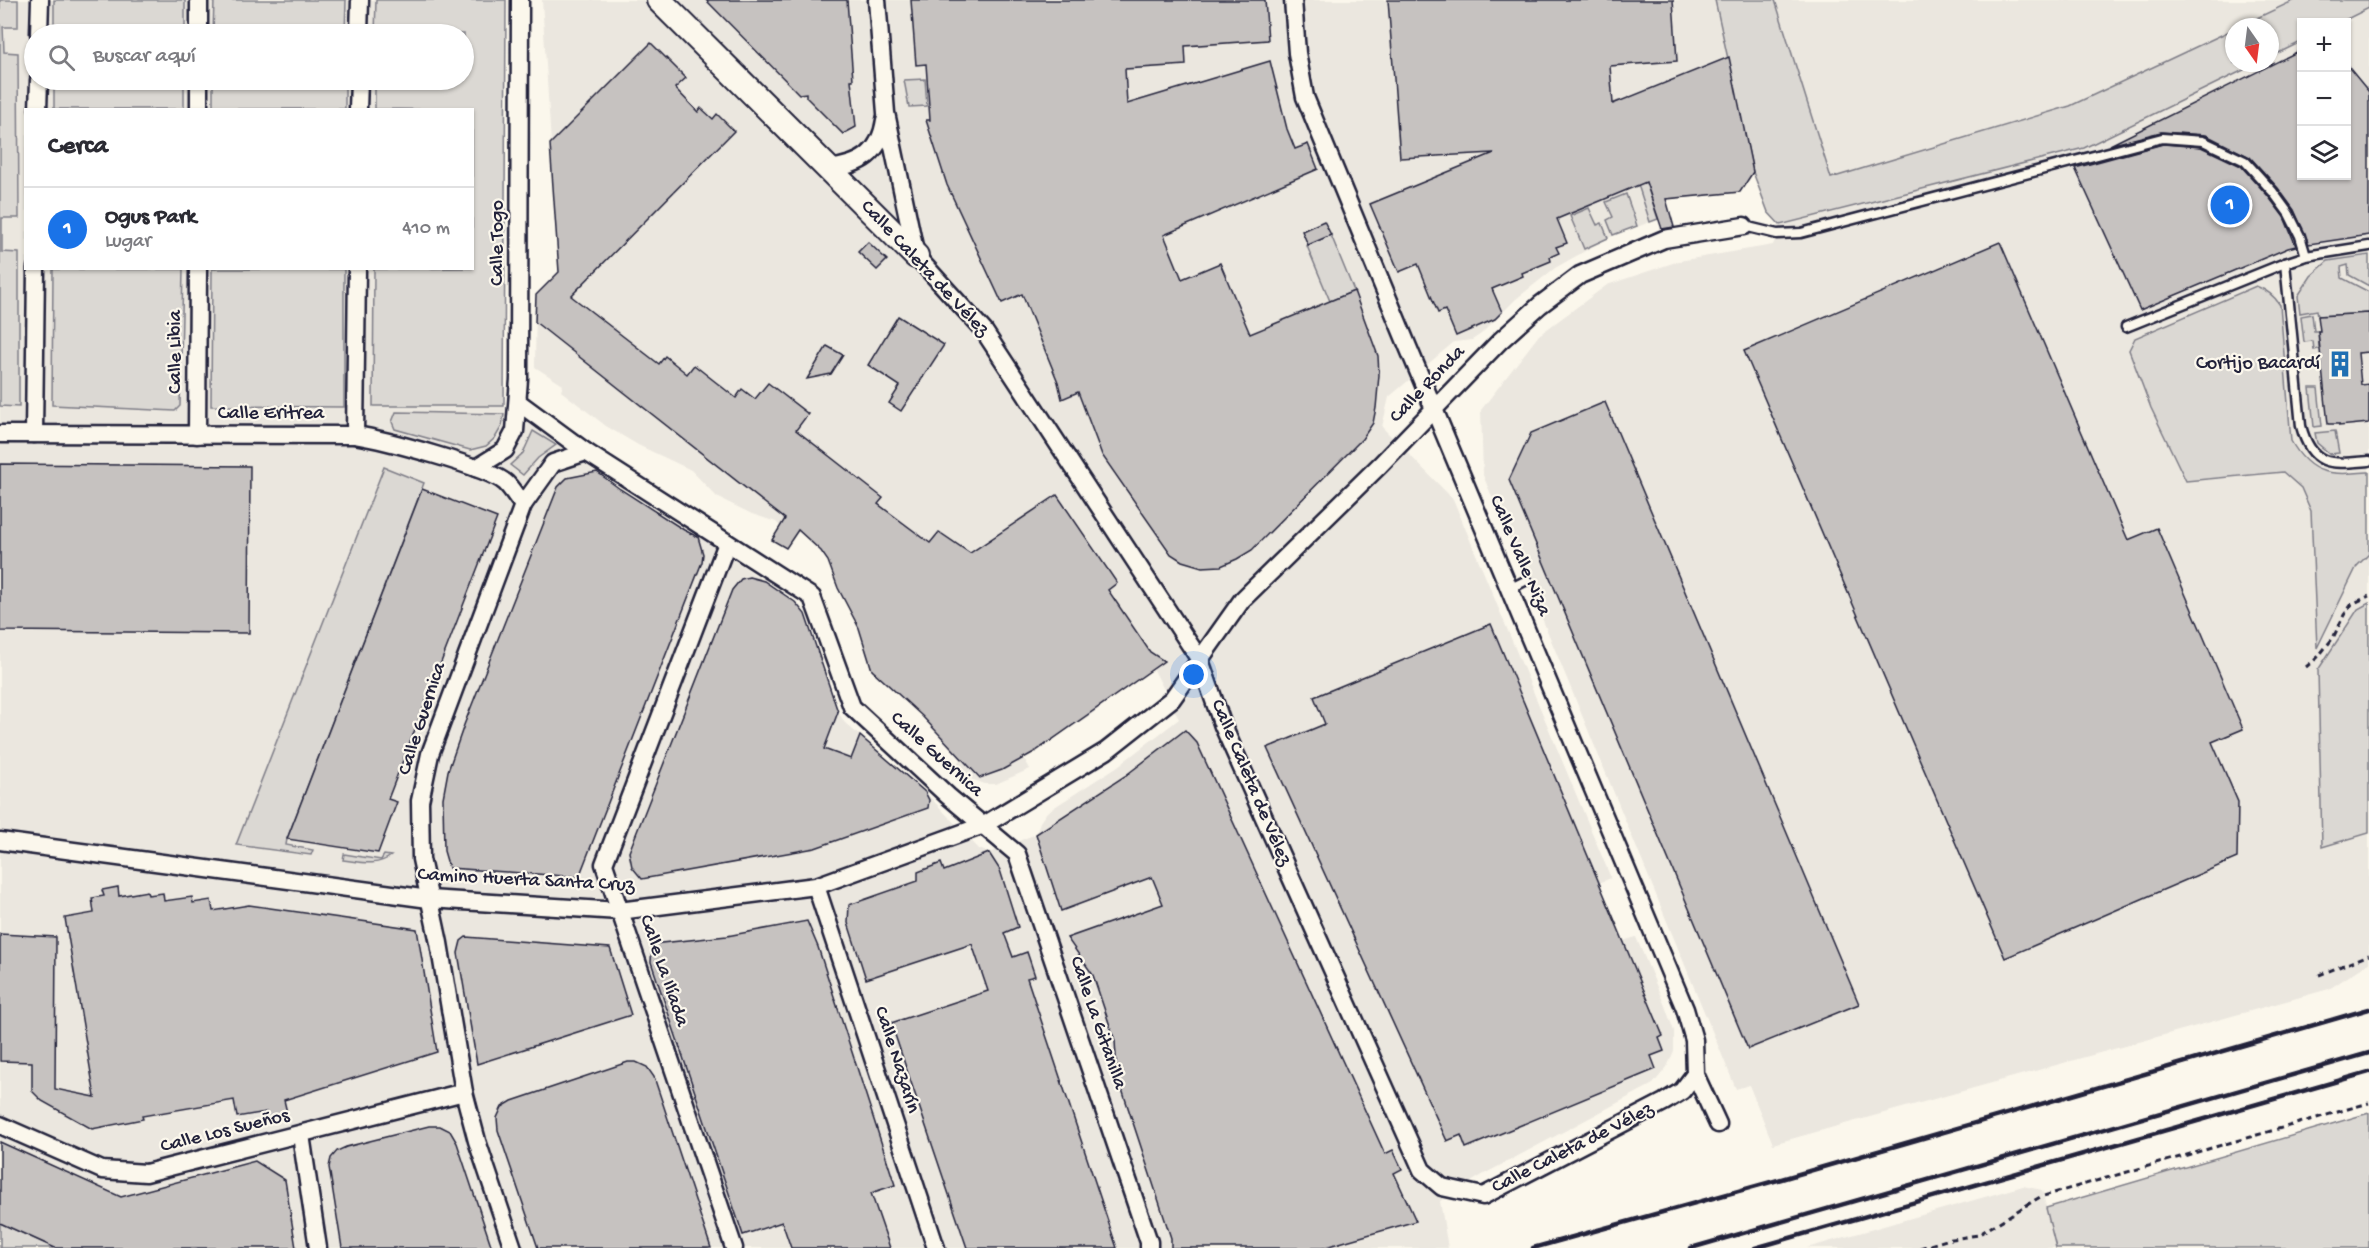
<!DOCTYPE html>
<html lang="es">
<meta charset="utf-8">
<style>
:root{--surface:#fff;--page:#f7f7f7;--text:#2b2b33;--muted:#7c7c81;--line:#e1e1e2;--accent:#1a73e8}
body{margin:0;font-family:"Gochi Hand",sans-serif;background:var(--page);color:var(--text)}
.controls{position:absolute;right:18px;top:18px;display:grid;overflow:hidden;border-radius:0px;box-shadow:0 2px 4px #0004}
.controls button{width:54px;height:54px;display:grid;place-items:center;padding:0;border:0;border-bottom:2px solid var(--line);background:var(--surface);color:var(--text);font:30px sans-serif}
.compass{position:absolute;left:2225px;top:18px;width:54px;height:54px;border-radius:50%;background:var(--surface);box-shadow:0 2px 4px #0004;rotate:166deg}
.you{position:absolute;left:1194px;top:675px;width:21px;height:21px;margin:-15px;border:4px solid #fff;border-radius:50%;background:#1a73e8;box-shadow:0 0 0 9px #1a73e833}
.badge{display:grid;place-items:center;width:39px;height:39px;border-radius:50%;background:var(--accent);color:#fff;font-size:20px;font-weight:700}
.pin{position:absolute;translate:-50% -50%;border:3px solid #fff;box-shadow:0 2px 6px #0006}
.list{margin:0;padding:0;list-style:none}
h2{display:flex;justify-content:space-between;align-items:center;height:78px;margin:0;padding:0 24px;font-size:26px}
h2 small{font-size:20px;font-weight:400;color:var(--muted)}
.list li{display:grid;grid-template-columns:39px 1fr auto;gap:18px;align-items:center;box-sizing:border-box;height:84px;padding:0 24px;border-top:2px solid var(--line)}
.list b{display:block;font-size:22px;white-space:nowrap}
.list p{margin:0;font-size:20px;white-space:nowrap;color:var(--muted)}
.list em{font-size:20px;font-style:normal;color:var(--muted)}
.icon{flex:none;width:33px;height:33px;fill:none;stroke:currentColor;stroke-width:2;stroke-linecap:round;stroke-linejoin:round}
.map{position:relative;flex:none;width:2369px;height:1248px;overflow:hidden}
.search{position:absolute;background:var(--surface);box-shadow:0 2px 4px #0004;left:24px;top:24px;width:450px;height:66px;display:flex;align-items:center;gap:15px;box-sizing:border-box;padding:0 21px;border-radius:33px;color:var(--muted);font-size:22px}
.panel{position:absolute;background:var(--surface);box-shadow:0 2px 4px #0004;left:24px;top:108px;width:450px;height:162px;border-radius:0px}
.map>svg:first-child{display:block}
.built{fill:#ebe7df;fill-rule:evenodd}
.green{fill:#dbd8d3;stroke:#7e7d87;stroke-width:1.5}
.building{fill:#c6c2c0;stroke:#22223b;stroke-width:1.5}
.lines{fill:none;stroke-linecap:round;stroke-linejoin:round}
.lane-casing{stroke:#22223b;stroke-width:13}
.street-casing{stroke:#22223b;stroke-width:21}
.secondary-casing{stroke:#22223b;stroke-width:28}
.path{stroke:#22223b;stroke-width:3;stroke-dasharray:6 4.5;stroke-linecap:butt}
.lane{stroke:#fbf7ec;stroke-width:8}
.street{stroke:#fbf7ec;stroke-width:16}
.secondary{stroke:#fbf7ec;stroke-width:24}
.rail{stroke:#22223b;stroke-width:4.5}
.labels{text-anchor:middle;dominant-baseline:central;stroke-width:4.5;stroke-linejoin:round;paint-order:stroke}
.street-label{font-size:20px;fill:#22223b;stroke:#fbf7ec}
.poi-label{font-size:20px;fill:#22223b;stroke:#fbf7ec;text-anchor:end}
</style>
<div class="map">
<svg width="2369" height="1248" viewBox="0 0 2369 1248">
<rect width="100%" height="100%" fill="#fbf7ec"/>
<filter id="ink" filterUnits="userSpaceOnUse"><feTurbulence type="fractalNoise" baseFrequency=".0167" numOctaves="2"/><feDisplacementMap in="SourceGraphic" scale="12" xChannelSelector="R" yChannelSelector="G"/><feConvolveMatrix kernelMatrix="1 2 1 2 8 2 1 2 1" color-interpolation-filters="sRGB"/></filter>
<g filter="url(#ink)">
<g class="built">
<path d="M0,0H506L504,406L620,489L684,530L698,535L795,602L805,614L838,712L845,723L925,792L979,849L989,853L1036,834L1040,822L1047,812L1118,766L1179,719L1153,668L1089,716L1024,758L1030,769L996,784H985L971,779L953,767L961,759L922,716L872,670L859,628L838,589L828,561L821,551L798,530L784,525L782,528L776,522L752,514L717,497L691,470L638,445L606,426L561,391L563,385L535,367L536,295L559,272L542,0H1715L1753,172L1740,192L1667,199L1670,212L1658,215V219L1608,238L1555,268L1516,299L1481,334L1472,340L1454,342L1389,397L1382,427L1453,499L1611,878L1599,883L1623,941L1636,937L1665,1006L1674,1031V1051L1667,1067L1653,1084L1484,1174L1440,1201L1448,1248H55L0,1223ZM34,34H464V80H34ZM26,110H472V268H26Z"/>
<path d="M1775,0H2369V963L2329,989L1773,1144L1749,1085L1736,1089L1483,475L1481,410L1539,335L1607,285L1679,261L1773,245L1780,225L1831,178ZM2302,22H2346V176H2302ZM2234,27H2270V63H2234Z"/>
<path d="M2023,1186L2042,1190L2056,1248H1807Z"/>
</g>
<g class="green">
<path d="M0,0H18V27H3L4,52L18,53L19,218H2V252L19,253V407L0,406Z"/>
<rect x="54" y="0" width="131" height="34"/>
<path d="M214,0H346L345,34H213Z"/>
<path d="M376,0H506L504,406H373L374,269L472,268V110L375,109V80H464V34H375Z"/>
<path d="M1715,0H1775L1831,178L2070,106L2234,29V63H2258L2084,148L1780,225L1768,212L1753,172Z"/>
<path d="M2295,0H2369V8L2341,22H2302L2301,42L2270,57V27H2238Z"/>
<path d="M925,79L927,106L909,107L904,80Z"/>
<rect x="54" y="80" width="130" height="29"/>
<rect x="213" y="80" width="132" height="29"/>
<path d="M1619,101L1658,219L1650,222L1619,125L1594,111Z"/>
<path d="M1626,194L1637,226L1613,235L1607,220L1613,217L1606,202Z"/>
<path d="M1589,208L1597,225L1602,223L1608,238L1584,249L1570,216Z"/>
<path d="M1331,235L1354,291L1330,301L1307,246Z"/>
<path d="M2369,255V286L2349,275L2348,265L2341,267L2342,278L2369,292V313L2318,316L2317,310L2300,313L2298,296L2311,276L2328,261Z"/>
<path d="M53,269H183L180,406L175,411L52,405Z"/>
<path d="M212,269H344V407L211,406Z"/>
<path d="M2256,286C2267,290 2274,295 2280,305L2291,441C2311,477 2332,475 2369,472V554L2357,566L2317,648L2311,511L2301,488L2283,472L2186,481L2151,408L2129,350L2135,338Z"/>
<path d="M2312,314L2314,331H2318L2319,349L2314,350L2313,341L2304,342L2301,316Z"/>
<path d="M2310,388H2318L2322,426L2314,427Z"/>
<path d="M396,412L504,414L502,426L495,438L486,446L470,450L395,429L392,422Z"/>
<path d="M533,431L556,445L538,458L523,475L510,465L523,453Z"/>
<path d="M2335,431L2339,453L2330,454L2317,443L2315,433Z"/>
<path d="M384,467L424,483L287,839L286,845L313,850L311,855L236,845Z"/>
<path d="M2369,603V833L2322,847L2318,670L2358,609Z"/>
<path d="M344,854L381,860L384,855L391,856C376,867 361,862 343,860Z"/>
<path d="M2369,1113V1248H2056L2046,1208Z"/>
<path d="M0,1223L55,1248H0Z"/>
</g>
<g class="building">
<path d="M706,0H847L853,80H851L856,127L843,134L806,97V93L799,94Z"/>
<path d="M911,0H1265L1268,40L1185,46L1186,65L1125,69L1127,104L1270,61L1287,129L1295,149L1308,144L1318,169L1164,235L1182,279L1220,263L1250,334L1354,291L1378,356L1379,375L1376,408L1373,423L1362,439L1252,550L1237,559L1221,566L1202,567L1182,561L1171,554L1102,455L1078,392L1062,399L1058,382L1022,294L1002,303L947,185L926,120H930L926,64L916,65Z"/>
<path d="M1388,0H1673L1677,61L1610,66L1613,104L1729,57L1753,172L1740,192L1666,199L1674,227L1662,229L1646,182L1557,219L1567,243L1556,247L1559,253L1550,257L1551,261L1522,273L1523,276L1492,289L1502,312L1495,319L1456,336L1445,310L1438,313L1418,264L1399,272L1370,204L1494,153L1400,158Z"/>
<path d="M651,43L686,78L675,88L698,112L701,108L713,119L717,114L734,131L571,296L659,364L665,356L687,374L694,365L736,398L742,389L755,399L768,383L808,414L796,430L883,498L878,504L930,543L939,532L970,553L1057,495L1117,583L1108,590L1150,652L1164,661L1036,751L1002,770L980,778L922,716L872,670L859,628L838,588L828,561L821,551L798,530L786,548L772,540L785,519L535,322L536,295L559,272L550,144Z"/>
<path d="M2301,50V176H2346V64L2369,92V235L2309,244L2294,210L2278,188L2250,157L2206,135L2161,132L2110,145Z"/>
<path d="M2163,144L2201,147L2241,166L2268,196L2284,217L2296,246L2288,248L2140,310L2075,168Z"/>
<path d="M1324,221L1331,235L1308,245L1302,231Z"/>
<path d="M868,242L887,260L877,270L858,252Z"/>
<path d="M2000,242L2128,540L2157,528L2243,729L2212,742L2238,802L2237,858L2005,958L1744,351Z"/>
<path d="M2369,313V352L2358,353L2361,385L2369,384V423L2339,426V424H2328L2318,331H2320L2318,316Z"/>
<path d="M898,316L944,345L901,411L889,403L900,386L868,365Z"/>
<path d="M827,346L843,355L831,374L807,379Z"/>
<path d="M1605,402L1859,1004L1748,1049L1509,480L1531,433Z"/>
<path d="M0,464L250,466L249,633L0,631Z"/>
<path d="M597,472L620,489L684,530L698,537L703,554L702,562L579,877L449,868L444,851L443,798L448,771L464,725L558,487L567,478Z"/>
<path d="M422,489L497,518L388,799L397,802L378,853L287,839Z"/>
<path d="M749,577L764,581L795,602L805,614L838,712L824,749L851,759L860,736L925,792L929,800L928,808L815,848L642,879L632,867L629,852L732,590L741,579Z"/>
<path d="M1491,624L1663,1036L1659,1038L1664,1051L1651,1056L1656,1069L1466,1148L1461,1135L1447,1141L1267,748L1325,724L1314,697Z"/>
<path d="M1185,730L1197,743L1385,1154L1393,1150L1402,1169L1394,1173L1416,1221L1322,1248H1171V1238L1117,1074L1115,1041L1093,975L1067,938L1163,904L1152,877L1061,911L1036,834L1125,776Z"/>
<path d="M989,853L1000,870L1018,927L1004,933L1013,957L1027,952L1035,976L1027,978L1117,1248H967L891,1023L988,991L972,944L866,979L848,923L849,905L918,881V872L941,863L944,871Z"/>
<path d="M118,887L119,896L147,891L148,895L163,893L164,901L192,897L193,903L211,900L213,911L249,905L417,929L437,1052L284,1100L288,1117L268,1122L266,1112L237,1117L234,1100L142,1116L143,1119L92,1129L42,1101L32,1091V1062L0,1061V934L56,937L55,1089L95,1097L65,918L94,913L92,898L104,896L102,890Z"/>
<path d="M807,921L818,947L895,1185L871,1193L890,1248H791L782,1222L743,1235L651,962L652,944L727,936Z"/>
<path d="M466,937L610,948L631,1015L477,1064L458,953L461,941Z"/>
<path d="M628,1062H636L647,1067L654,1077L711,1248H538L498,1130L497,1118L502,1107L512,1101Z"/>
<path d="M429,1126H440L450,1131L457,1143L492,1248H342L329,1167L331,1158L337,1151L346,1147Z"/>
<path d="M0,1142L121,1197L255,1161L285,1180L296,1248H55L0,1223Z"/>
</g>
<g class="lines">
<g class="lane-casing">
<g id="lane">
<path d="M1744,226L1777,234L1801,233L2162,138L2203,141L2245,161L2273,192L2289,214L2300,236L2306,256"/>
<path d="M2285,263L2301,426C2312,468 2332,464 2369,461"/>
<path d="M2126,327L2285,263L2306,256L2369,246"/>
<path d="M1511,588L1527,580"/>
</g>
</g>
<g class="street-casing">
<g id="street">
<path d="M877,0L886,113L916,256L984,331L1200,660L1223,726L1422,1170L1442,1187L1483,1196L1664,1102L1682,1091L1695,1074"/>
<path d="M1293,0L1297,53L1305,97C1429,402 1559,704 1685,1009L1694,1040L1695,1074L1718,1124"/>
<path d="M39,34L40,0"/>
<path d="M199,34V0"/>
<path d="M359,34L360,0"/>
<path d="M38,110L39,80"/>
<path d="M199,110V80"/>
<path d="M358,110L359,80"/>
<path d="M828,169C861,165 880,154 885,120"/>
<path d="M518,402L586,452"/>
<path d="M0,434L355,435C381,439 489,467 506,483C512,489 517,498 523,505"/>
<path d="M34,434L36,268"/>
<path d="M197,435L198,268"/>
<path d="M355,435L357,268"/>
<path d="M476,468L505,450L515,431L519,379L520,0"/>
<path d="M727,543L604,864L734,1248"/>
<path d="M0,841L429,899L619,911L816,886L984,825L1106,751L1172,699L1242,600L1380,465L1500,341L1540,305L1580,275L1664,239L1744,226"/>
<path d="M816,886L936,1248"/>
<path d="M0,1125L102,1170L146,1173L464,1092"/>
<path d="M301,1135L318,1248"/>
<path d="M513,1248L477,1141L464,1092L439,943L421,859L420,801L430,754L523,505L553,463L586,452L812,597L852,707L948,796L1017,854L1149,1242V1248"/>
</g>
</g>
<g class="secondary-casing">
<path id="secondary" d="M659,0L916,256"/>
</g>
<g class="path">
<path d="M2306,667L2317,658L2333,638L2344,615L2352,604L2369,596"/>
<path d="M2319,975L2369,955"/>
<path d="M1920,1248L1946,1240L1978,1235L2040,1197L2369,1103"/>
</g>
<use href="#lane" class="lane"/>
<use href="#street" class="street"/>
<use href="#secondary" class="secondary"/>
<g class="rail">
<path d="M1533,1248L1778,1180L2369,1009"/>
<path d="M1691,1248L2369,1053"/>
<path d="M1755,1248L2369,1072"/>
</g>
</g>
</g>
<defs>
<g id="building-bare" transform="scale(2.07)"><path d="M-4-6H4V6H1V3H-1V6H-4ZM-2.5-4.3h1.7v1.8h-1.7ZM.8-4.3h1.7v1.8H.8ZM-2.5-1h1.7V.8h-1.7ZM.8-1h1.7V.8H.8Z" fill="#1f6fb2" stroke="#fbf7ec" stroke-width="2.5" paint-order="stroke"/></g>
</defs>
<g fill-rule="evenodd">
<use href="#building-bare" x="2340" y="364"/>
</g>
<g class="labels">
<g class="street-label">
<text transform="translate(498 243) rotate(-90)">Calle Togo</text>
<text transform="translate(924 269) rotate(47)">Calle Caleta de Vélez</text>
<text transform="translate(176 352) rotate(-90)">Calle Libia</text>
<text transform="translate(1428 385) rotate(-46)">Calle Ronda</text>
<text x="271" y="414">Calle Eritrea</text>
<text transform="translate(1519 556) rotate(67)">Calle Valle Niza</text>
<text transform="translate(423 719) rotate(-72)">Calle Guernica</text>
<text transform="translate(936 755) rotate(42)">Calle Guernica</text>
<text transform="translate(1250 783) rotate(67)">Calle Caleta de Vélez</text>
<text transform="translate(526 881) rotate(3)">Camino Huerta Santa Cruz</text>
<text transform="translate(663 971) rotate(71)">Calle La Ilíada</text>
<text transform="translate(1097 1023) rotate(71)">Calle La Gitanilla</text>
<text transform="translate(896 1060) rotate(72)">Calle Nazarín</text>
<text transform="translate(225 1132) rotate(-14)">Calle Los Sueños</text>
<text transform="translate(1573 1149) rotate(-27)">Calle Caleta de Vélez</text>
</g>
<g class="poi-label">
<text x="2320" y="364">Cortijo Bacardí</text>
</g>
</g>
</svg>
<div class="controls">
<button>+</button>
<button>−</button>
<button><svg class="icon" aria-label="layers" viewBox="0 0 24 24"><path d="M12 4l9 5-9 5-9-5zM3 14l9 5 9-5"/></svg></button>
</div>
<svg class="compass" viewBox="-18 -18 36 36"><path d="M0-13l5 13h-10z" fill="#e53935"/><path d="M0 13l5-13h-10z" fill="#7c7c81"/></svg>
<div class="you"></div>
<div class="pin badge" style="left:2230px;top:205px">1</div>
<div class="search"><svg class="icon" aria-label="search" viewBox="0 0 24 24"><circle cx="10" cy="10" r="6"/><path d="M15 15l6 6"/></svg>Buscar aquí</div>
<section class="panel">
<h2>Cerca<small></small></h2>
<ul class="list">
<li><span class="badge">1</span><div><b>Ogus Park</b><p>Lugar</p></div><em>410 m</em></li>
</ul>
</section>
</div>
